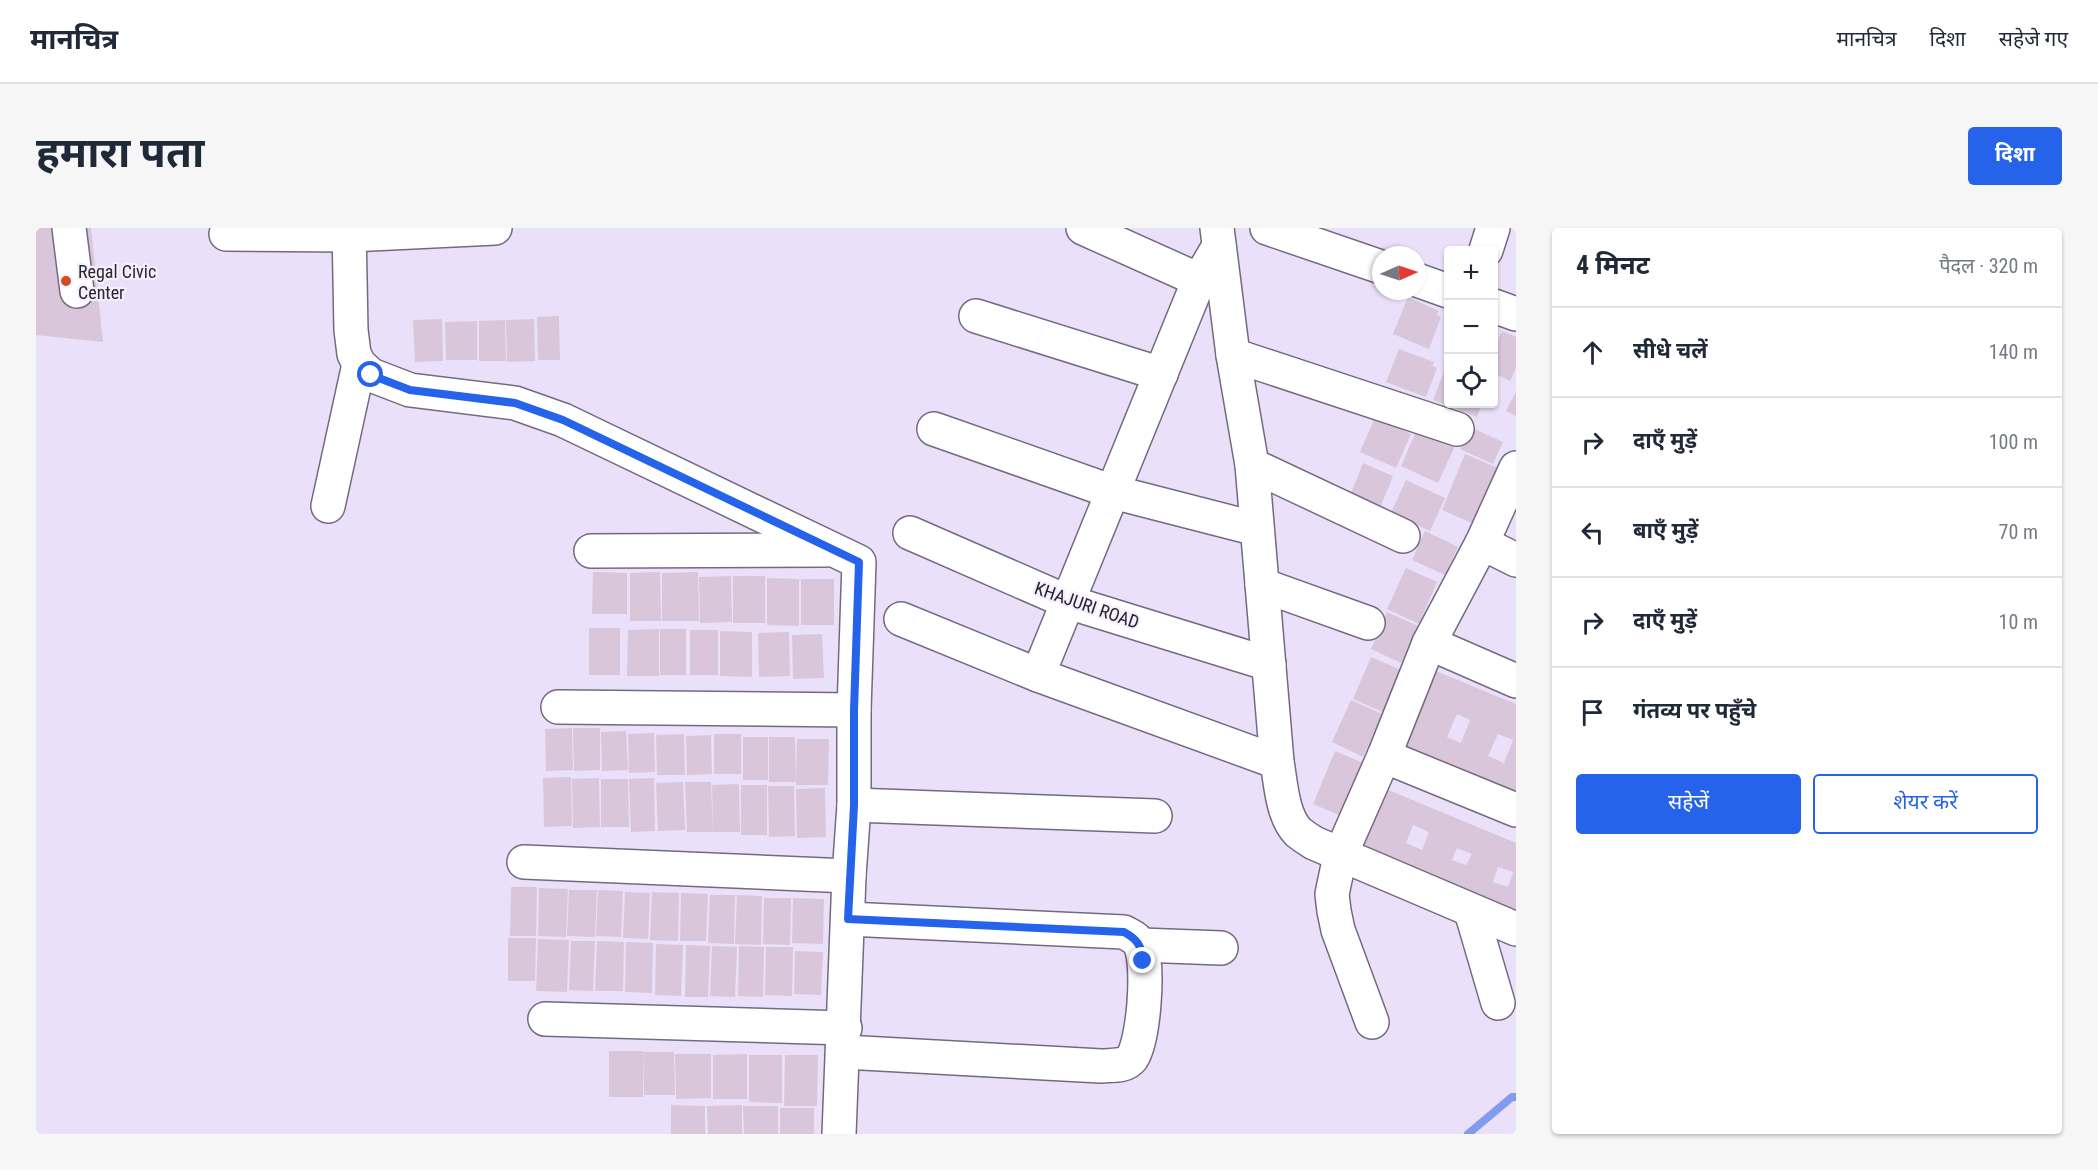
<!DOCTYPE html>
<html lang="hi">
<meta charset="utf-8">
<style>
:root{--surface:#fff;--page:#f6f6f7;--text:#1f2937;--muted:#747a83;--line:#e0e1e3;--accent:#2563eb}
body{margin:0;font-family:"Roboto Condensed","Noto Sans Devanagari",sans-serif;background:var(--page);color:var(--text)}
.controls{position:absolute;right:18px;top:18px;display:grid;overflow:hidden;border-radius:6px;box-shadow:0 2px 4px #0004}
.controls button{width:54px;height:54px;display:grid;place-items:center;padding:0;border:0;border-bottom:2px solid var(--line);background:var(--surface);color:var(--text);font:30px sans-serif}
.compass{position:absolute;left:1336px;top:18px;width:54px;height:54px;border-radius:50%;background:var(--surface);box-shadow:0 2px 4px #0004;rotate:87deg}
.stop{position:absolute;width:18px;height:18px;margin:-14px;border:4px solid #2563eb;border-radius:50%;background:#fff}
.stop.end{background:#2563eb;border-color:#fff;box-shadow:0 2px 6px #0008}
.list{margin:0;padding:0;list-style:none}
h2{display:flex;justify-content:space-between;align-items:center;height:78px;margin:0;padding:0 24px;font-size:26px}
h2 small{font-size:20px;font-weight:400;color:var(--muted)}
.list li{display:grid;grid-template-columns:39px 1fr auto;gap:18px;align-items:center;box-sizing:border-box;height:90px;padding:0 24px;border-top:2px solid var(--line)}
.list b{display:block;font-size:22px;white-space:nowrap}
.list em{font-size:20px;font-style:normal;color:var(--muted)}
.actions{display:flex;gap:12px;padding:18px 24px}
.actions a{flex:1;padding:14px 0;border:2px solid var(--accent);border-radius:6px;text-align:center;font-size:21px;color:var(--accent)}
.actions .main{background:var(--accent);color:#fff}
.icon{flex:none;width:33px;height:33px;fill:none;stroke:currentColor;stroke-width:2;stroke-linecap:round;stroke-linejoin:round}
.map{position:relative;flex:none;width:1480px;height:906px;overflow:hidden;border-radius:6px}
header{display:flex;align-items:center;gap:36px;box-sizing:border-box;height:84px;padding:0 30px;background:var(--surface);border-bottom:2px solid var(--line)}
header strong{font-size:28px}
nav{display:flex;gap:33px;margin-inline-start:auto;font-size:21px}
.intro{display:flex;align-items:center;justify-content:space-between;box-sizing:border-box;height:144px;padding:0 36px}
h1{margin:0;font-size:42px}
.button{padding:15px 27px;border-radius:6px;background:var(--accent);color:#fff;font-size:21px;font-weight:700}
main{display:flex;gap:36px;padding:0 36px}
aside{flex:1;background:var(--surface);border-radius:6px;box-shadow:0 2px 4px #0004}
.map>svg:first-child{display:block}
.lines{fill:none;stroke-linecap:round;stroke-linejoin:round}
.stream{stroke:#819cec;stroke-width:8}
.building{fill:#dac6db;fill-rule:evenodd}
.minor-casing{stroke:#746a80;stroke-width:36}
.minor{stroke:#fff;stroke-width:33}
.route{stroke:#2563eb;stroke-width:8}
.poi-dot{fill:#d44c20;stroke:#f6efff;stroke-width:2}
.labels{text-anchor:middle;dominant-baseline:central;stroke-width:4.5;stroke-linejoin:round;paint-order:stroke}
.poi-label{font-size:18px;fill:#29242e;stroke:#f6efff;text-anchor:start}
.street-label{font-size:18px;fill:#29242e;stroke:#f6efff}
</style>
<header>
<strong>मानचित्र</strong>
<nav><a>मानचित्र</a><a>दिशा</a><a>सहेजे गए</a></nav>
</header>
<div class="intro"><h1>हमारा पता</h1><a class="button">दिशा</a></div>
<main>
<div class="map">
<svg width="1480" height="906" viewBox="0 0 1480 906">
<rect width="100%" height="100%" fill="#ebe0f9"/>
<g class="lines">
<path class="stream" d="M1432,906L1476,869H1480"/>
</g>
<g class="building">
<path d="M0,0H55L67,114L0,107Z"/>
<path d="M1372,69L1403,83L1401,87L1405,89L1393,121L1357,106Z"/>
<path d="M523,88L524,132H502L501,89Z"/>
<path d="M406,91L407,133L379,134L377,92Z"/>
<path d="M498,91L499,133L471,134L470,92Z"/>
<path d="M469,92L470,133H443V93Z"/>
<path d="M441,93V132H410L409,94Z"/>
<path d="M1466,103L1480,109V140L1474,153L1458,145V121Z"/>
<path d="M1363,121L1398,134L1396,138L1401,140L1390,169L1350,154Z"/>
<path d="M1411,136H1412V176H1446L1441,189L1397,172Z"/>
<path d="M1480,164V188L1470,183Z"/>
<path d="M1339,189L1375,206L1360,240L1324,224Z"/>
<path d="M1434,199L1467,214L1457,236L1424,221Z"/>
<path d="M1381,201L1419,218L1402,255L1365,238Z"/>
<path d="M1429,226L1462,240L1438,296L1406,282Z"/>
<path d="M1327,235L1357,248L1344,280L1314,268Z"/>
<path d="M1370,252L1409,270L1394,303L1355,285Z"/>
<path d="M1389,303L1422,319L1409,347L1376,332Z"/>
<path d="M1370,340L1401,354L1383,396L1351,381Z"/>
<path d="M557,344L591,345V386H556Z"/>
<path d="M624,344L625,393H594V345Z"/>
<path d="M662,344L663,393H626V345Z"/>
<path d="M695,348L696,394L664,395L663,349Z"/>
<rect x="697" y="348" width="32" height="47"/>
<path d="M731,350L763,351V398L731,397Z"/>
<rect x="765" y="351" width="33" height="46"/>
<path d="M1351,384L1382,398L1365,435L1335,421Z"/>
<rect x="553" y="400" width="31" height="47"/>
<path d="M623,401V448H591L592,402Z"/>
<rect x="624" y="401" width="26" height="46"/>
<rect x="654" y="402" width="28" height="45"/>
<path d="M684,403L716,404V449L684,448Z"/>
<path d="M753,404L754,448L723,449L722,405Z"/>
<path d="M786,406L788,450L757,451L756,407Z"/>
<path d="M1335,429L1365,442L1347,484L1317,471Z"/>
<path d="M1400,443L1480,476V565L1370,519ZM1421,486L1434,492L1425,515L1411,509ZM1462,506L1477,512L1468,535L1452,528Z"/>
<path d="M1315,472L1346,486L1327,529L1296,514Z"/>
<path d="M536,500L537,542L510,543L509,501Z"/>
<path d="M537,500H564V542L538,543Z"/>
<path d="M590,503L592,542L566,543L565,504Z"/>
<path d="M618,505L619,544L593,545L592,506Z"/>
<path d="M648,506L649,547H621L620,507Z"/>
<rect x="678" y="506" width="27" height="40"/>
<path d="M675,507L676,546L651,547L650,508Z"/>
<rect x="707" y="509" width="25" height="43"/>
<path d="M733,509H759L760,554H733Z"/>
<path d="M761,511H793L792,557H760Z"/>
<path d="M1299,523L1332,537L1310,590L1277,576Z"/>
<path d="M535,549L536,598L508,599L507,550Z"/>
<path d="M563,550L564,599L537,600L536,551Z"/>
<path d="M618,550L619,603L595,604L593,551Z"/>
<path d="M565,551H592L593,599H565Z"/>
<path d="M647,554L649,602L622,603L620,555Z"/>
<path d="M649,554H675L677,604H651Z"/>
<path d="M703,556L704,604H677L676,557Z"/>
<rect x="705" y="557" width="26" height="50"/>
<path d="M732,558H758L759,608L733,609Z"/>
<path d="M789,560L790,609L761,610L760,561Z"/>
<path d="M1350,561L1480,615V687L1325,623ZM1377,597L1393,604L1386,622L1370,615ZM1421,620L1436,626L1430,637L1416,632ZM1462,639L1477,644L1472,659L1457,654Z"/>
<path d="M475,659H501L500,708H474Z"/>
<path d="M503,660L532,661L530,709L502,708Z"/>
<path d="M533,662H561L559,709L531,708Z"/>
<path d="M562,662L587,663L585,709L560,708Z"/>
<path d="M589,664L614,665L612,711L587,710Z"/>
<path d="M616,664L643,665L642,713L614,712Z"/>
<path d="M645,665L672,666L670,713H644Z"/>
<path d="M674,667H699L698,716L672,715Z"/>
<path d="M701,667L726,668L725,717L699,716Z"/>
<path d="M728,670H755L754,717L727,716Z"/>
<path d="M757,670L788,671L787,716L756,715Z"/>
<path d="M472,710H500L499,753H472Z"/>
<path d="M502,711L533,712L531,764L500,763Z"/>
<path d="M535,713H559L557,763L533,762Z"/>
<path d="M561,713L588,714L587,763H559Z"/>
<path d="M590,714L617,715L616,765L589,764Z"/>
<path d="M620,716L647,717L645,768L619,767Z"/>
<path d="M650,717L674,718L672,769H649Z"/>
<path d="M676,718L701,719L699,769L674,768Z"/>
<path d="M703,718L728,719L727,769L702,768Z"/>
<path d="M730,719H757L756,768L729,767Z"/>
<path d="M759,723L787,724L785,767L758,766Z"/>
<rect x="573" y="823" width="34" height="46"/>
<path d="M607,824H638L639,867H608Z"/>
<path d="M639,826H675V870L640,871Z"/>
<path d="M711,826V871H677V827Z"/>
<path d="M713,827H746V875L713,874Z"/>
<path d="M749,827H782L781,878H748Z"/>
<path d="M635,877L669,878V906H635Z"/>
<path d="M706,877V906H672L671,878Z"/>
<path d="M707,878H742V906H708Z"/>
<rect x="744" y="880" width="34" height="26"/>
</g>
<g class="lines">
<g class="minor-casing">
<g id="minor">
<path d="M33,0L41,63"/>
<path d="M313,0L315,102L318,126L323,136L335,147L374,162L479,175L527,192L823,334L818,482V577L813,648L803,906"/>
<path d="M1047,0L1163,52"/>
<path d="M1181,0L1197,127L1216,237L1241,534C1245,556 1246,587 1262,604C1267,608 1273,612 1278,615L1480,701"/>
<path d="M1231,0L1345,39"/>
<path d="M190,6L314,7L459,0"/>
<path d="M1450,22L1457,0"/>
<path d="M1381,52L1412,63"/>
<path d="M1458,78L1480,86"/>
<path d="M940,88L1125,146"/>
<path d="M1197,127L1421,201"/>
<path d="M898,201L1077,264L1221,301"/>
<path d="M1216,237L1367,308"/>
<path d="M292,278L323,136"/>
<path d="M874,305L1032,374L1233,436"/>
<path d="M1446,315L1480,332"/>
<path d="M555,323L790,322"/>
<path d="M1226,357L1332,395"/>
<path d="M865,391L1002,447L1241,534"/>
<path d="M1393,415L1480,453"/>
<path d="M1002,447L1163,52L1183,18"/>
<path d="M522,479L818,482"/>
<path d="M1348,528L1480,582"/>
<path d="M818,577L1119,588"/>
<path d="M488,634L813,648"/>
<path d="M1435,683L1462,775"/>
<path d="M1105,717L1185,720"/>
<path d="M509,791L809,800"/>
<path d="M1336,794L1302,702L1298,683L1296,666L1304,628L1348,528L1393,415L1446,315L1480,240"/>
<path d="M808,824L1065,838C1076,837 1089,839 1096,830C1108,811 1113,740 1105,719C1103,711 1095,708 1088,704L812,691"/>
</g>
</g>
<use href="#minor" class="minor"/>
</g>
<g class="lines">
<path class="route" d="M335,147L374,162L479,175L527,192L823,334L818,482V577L812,691L1088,704C1102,712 1105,717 1107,733"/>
</g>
<circle class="poi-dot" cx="30" cy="53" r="6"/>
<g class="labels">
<g class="poi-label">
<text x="42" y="43">Regal Civic<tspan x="42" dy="21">Center</tspan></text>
</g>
<g class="street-label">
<text transform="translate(1051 377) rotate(19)">KHAJURI ROAD</text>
</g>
</g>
</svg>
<div class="controls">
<button>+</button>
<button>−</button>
<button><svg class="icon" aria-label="locate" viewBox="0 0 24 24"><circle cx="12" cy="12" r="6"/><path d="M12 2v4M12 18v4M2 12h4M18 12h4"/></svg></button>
</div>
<svg class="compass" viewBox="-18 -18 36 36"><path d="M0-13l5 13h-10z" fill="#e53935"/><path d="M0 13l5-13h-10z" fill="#747a83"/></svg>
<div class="stop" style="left:335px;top:147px"></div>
<div class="stop end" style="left:1107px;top:733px"></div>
</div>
<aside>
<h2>4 मिनट<small>पैदल · 320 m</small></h2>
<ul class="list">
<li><svg class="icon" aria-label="ahead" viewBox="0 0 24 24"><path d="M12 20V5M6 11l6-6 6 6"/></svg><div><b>सीधे चलें</b></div><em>140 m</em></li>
<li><svg class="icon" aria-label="right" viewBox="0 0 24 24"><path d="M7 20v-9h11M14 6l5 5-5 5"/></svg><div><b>दाएँ मुड़ें</b></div><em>100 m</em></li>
<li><svg class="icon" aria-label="left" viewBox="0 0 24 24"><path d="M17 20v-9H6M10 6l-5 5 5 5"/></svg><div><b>बाएँ मुड़ें</b></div><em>70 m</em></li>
<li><svg class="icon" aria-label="right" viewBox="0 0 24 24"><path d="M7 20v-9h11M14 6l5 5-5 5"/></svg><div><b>दाएँ मुड़ें</b></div><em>10 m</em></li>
<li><svg class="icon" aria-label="arrive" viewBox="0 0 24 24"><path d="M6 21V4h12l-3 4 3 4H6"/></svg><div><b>गंतव्य पर पहुँचे</b></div></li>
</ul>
<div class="actions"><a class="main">सहेजें</a><a>शेयर करें</a></div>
</aside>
</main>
